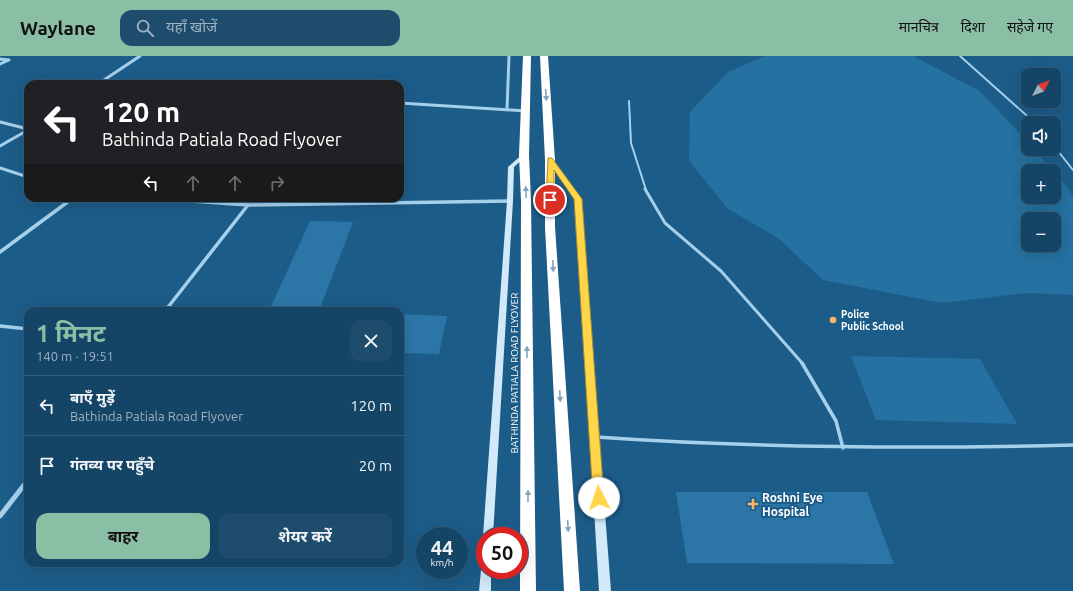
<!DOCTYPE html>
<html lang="hi">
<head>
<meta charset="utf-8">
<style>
	body { margin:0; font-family:Ubuntu,"Noto Sans Devanagari",sans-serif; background:#1e4c6c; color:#f1f3f6; height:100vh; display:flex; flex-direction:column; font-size:15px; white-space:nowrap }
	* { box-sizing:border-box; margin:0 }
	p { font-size:13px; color:#9db1bf }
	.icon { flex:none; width:22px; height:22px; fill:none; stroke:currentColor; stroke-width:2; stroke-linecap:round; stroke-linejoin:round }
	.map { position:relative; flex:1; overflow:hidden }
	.details { position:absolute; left:24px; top:251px; width:380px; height:260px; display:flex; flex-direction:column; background:#154566; border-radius:12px; box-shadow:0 4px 16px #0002,0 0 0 1px #345d7a }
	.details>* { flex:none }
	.banner { position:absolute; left:24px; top:24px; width:380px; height:122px; border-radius:12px; box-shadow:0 4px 16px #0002,0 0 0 1px #345d7a; background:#202124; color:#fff; overflow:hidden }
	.needle { width:26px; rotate:48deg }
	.tools { position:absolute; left:1021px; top:12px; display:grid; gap:8px }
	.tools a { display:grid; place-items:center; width:40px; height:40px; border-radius:8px; background:#154566; box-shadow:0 4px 16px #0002,0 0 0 1px #345d7a; font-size:20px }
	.speed { position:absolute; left:416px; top:471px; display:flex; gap:8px; font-size:20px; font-weight:700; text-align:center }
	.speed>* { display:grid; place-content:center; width:52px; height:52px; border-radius:50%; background:#154566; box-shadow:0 4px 16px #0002,0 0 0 1px #345d7a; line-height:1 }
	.speed small { font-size:10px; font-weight:400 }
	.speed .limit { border:6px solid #d22; background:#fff; color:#111 }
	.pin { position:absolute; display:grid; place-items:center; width:34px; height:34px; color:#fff; margin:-17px; border:2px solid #fff; border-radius:50%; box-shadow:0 1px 4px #0007 }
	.me { position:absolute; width:44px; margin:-22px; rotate:356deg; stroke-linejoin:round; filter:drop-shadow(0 0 3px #0008) }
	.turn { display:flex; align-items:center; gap:14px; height:84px; padding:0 12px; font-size:18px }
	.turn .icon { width:52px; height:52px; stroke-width:2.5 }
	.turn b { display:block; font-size:28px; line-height:34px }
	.lanes { display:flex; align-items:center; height:38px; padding:0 12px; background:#0003; justify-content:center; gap:20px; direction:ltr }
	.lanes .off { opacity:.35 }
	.round { display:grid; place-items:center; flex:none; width:42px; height:42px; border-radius:12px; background:#1e4c6c }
	.summary { display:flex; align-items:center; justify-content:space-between; height:68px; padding:0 12px }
	h1 { font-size:24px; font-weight:700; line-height:30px; color:#8abfa5 }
	.button { display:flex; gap:8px; margin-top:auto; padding:8px 12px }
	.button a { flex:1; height:46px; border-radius:12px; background:#8abfa5; color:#111; font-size:16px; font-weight:700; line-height:46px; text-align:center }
	.button a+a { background:#1e4c6c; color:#f1f3f6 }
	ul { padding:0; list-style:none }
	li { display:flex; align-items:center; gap:12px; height:60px; padding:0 12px; border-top:1px solid #345d7a }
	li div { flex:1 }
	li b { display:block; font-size:15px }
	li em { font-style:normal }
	header { display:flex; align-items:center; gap:24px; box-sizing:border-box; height:56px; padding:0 20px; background:#8abfa5; color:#111 }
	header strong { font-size:19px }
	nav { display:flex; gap:22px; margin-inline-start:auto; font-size:14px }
	.search { width:280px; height:36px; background:#1e4c6c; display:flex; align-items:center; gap:10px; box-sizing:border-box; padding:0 14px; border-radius:12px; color:#9db1bf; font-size:15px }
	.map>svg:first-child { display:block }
	.green { fill:#2571a1; fill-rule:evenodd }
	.building { fill:#2b76a6 }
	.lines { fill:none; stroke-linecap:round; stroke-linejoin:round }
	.lane-far2 { stroke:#a5d0ec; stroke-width:2 }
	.lane-far1 { stroke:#a5d0ec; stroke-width:3 }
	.lane { stroke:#a5d0ec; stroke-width:3.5 }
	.street-far2 { stroke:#a5d0ec; stroke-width:3 }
	.street-far1 { stroke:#a5d0ec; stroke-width:3.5 }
	.street { stroke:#a5d0ec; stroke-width:5 }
	.secondary { fill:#d1e9f9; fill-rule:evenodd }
	.highway { fill:#fff; fill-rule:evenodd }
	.oneway { fill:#82a5be }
	.route { fill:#ffd54a; stroke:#a68a30 }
	.poi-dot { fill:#fdb762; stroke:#1c5c88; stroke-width:1.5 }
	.labels { text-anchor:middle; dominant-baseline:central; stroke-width:4; stroke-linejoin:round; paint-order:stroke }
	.poi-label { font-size:10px; font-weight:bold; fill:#fff; stroke:#1c5c88; text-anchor:start }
	.street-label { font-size:10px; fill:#fff; stroke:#1c5c88 }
	.near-poi-label { font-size:12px; font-weight:bold; fill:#fff; stroke:#1c5c88; text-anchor:start }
</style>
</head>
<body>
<header>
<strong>Waylane</strong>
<div class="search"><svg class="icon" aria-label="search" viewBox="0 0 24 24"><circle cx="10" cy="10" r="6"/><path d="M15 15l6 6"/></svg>यहाँ खोजें</div>
<nav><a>मानचित्र</a><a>दिशा</a><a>सहेजे गए</a></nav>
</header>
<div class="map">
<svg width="1073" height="535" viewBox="0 0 1073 535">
	<rect width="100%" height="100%" fill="#1c5c88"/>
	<path class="green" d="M765,0H913L980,35L1028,86V93H1034L1053,115H1028V141H1054V116L1069,133L1073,141V239L1027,237L942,247L823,224L778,182L728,153L689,105L690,56L728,16ZM1028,163H1054V189H1028Z
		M851,300L980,303L1017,368L876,364Z"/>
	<path class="building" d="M310,165L353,166L319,255H269Z
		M400,258L447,260L439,298L400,297Z
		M676,436H867L894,508L687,507Z"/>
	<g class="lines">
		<path class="lane-far2" d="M960,0L1035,67
			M629,45L631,87L646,134
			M1054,90L1073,114"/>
		<path class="lane-far1" d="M645,133L665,167L721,215L803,308"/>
		<path class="lane" d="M802,307L836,365L843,392
			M596,381C755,392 914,393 1073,389"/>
		<path class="street-far2" d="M0,3L9,4L0,8
			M98,28L140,0
			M400,47L526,55
			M507,54L509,0
			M0,66L28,73
			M0,90L28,74
			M0,112L28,121"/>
		<path class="street-far1" d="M148,142L248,149L510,145
			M0,196L73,142
			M165,255L248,149
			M0,270L28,273"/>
		<path class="street" d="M0,460L28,424"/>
		<path class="secondary" d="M524,97L527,99L514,111L513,145L493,480H485V484L483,480L507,145L508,111Z
			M550,102L552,103L581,143L611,535H599L575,143L547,104Z
			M485,509V514H491V535H479L481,514L482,510Z"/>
		<path class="highway" d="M523,0H531L529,99L531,145L536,535H520L521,145L519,99Z
			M540,0H548L555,104V171L580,535H564L545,171V104Z"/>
	</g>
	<defs><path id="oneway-solid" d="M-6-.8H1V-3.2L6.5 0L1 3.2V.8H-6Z"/></defs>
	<g class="oneway">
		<use href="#oneway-solid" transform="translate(546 39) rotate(86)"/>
		<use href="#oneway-solid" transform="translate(526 136) rotate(-92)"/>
		<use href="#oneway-solid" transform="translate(553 210) rotate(87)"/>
		<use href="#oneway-solid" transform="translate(527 296) rotate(-90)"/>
		<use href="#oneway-solid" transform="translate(560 340) rotate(87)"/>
		<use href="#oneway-solid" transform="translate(528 440) rotate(-90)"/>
		<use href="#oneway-solid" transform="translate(568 470) rotate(87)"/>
	</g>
	<path class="route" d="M548,102H552L582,143L604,442L603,446L599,448L595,446L593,442L574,143L554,114V144L550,147L546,144Z"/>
	<g class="poi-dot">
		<circle cx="833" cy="264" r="4"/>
		<path d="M751 442h4v4h4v4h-4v4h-4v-4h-4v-4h4z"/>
	</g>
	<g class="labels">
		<g class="poi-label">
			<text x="841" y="258">Police<tspan x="841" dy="12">Public School</tspan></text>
		</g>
		<g class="street-label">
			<text transform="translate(514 317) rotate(-90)">BATHINDA PATIALA ROAD FLYOVER</text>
		</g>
		<g class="near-poi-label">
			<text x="762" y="441">Roshni Eye<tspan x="762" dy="14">Hospital</tspan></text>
		</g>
	</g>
</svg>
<div class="tools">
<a><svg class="needle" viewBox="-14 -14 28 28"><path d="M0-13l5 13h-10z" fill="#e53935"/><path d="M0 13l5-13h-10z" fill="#9db1bf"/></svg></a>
<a><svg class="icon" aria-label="sound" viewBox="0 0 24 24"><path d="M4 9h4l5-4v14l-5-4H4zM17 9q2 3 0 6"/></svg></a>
<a>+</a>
<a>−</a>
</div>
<div class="speed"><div>44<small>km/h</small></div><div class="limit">50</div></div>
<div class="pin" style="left:550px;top:144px;background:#d93025"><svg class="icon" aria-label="arrive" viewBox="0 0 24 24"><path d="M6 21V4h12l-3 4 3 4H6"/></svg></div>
<svg class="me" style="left:599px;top:442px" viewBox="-20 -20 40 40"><circle r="19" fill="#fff"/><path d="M0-13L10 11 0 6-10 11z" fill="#ffd54a"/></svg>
<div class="banner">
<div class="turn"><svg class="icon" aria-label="left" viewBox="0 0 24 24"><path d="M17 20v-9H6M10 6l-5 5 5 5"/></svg><div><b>120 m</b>Bathinda Patiala Road Flyover</div></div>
<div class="lanes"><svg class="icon" aria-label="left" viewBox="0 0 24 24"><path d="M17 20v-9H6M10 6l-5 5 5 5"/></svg><svg class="icon off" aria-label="ahead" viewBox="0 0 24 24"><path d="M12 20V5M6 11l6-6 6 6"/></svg><svg class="icon off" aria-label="ahead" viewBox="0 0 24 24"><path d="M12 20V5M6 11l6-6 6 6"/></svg><svg class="icon off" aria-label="right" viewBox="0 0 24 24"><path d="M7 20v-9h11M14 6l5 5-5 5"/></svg></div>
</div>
<section class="details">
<div class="summary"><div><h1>1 मिनट</h1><p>140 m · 19:51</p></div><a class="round"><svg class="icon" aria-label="close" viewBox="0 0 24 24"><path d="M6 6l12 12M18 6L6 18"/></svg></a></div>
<ul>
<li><svg class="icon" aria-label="left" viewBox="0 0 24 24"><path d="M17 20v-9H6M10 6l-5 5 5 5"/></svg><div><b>बाएँ मुड़ें</b><p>Bathinda Patiala Road Flyover</p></div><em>120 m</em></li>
<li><svg class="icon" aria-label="arrive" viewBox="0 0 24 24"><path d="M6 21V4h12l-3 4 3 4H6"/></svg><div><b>गंतव्य पर पहुँचे</b></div><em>20 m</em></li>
</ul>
<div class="button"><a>बाहर</a><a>शेयर करें</a></div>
</section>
</div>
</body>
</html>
